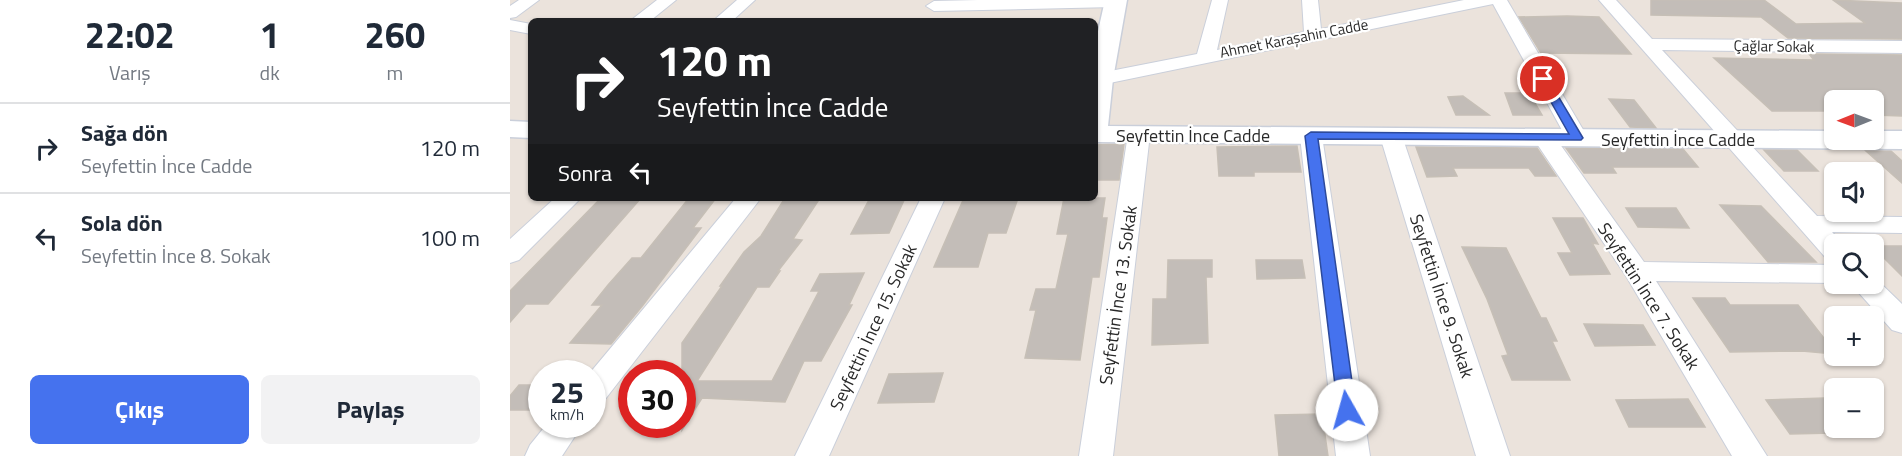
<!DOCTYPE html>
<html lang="tr">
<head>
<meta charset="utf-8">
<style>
	body { margin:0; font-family:"Titillium Web",sans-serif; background:#f2f2f3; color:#1f2937; height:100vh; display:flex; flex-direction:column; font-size:22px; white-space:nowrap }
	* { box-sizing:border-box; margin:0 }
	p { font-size:20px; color:#747a83 }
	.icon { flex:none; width:33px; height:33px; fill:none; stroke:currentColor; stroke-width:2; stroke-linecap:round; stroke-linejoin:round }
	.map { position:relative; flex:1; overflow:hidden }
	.drawer { display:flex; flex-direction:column; background:#fff; width:510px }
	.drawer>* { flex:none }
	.guide { position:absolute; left:18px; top:18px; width:570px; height:183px; border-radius:9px; box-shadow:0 2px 4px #0004; background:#202124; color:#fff; overflow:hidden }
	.needle { width:39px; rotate:269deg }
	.buttons { position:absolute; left:1314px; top:90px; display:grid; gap:12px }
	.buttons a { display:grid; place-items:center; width:60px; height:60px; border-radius:9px; background:#fff; box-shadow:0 2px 4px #0004; font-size:30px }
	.speed { position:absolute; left:18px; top:360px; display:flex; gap:12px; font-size:30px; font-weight:700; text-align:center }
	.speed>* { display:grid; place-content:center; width:78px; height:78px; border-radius:50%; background:#fff; box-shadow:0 2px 4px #0004; line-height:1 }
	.speed small { font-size:15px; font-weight:400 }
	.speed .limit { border:9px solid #d22; background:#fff; color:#111 }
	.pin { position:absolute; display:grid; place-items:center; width:51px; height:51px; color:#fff; margin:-26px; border:3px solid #fff; border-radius:50%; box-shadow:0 2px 6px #0007 }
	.me { position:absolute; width:66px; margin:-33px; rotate:353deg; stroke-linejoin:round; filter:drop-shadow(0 0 4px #0008) }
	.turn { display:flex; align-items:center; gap:21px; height:126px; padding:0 30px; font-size:27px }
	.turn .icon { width:78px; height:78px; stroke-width:2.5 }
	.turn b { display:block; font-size:42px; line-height:51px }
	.then { display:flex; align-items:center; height:57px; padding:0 30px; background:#0003; gap:12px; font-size:22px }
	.eta { display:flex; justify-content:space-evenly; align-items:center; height:102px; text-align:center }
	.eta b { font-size:36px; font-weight:700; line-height:42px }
	.action { display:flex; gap:12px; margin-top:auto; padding:12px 30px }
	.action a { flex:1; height:69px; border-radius:9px; background:#4572ee; color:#fff; font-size:24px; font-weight:700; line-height:69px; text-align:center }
	.action a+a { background:#f2f2f3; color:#1f2937 }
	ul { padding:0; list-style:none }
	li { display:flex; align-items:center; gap:18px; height:90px; padding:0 30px; border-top:2px solid #e0e1e3 }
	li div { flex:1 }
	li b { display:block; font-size:22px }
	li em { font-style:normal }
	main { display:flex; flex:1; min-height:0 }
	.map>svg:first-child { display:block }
	.building { fill:#c3bdb8; stroke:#c6bfb6; stroke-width:1.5 }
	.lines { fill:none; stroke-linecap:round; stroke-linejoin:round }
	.street-casing { stroke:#cacfda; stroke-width:2 }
	.secondary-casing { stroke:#cacfda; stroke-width:3 }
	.street { fill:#fff; fill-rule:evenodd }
	.secondary { fill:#fff; fill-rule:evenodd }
	.route { fill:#4572ee; stroke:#2d4a9b; stroke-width:1.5 }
	.labels { text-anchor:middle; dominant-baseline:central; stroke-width:4.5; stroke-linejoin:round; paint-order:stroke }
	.far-street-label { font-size:15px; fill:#292929; stroke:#fff }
	.street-label { font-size:18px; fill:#292929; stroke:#fff }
</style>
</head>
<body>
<main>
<section class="drawer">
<div class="eta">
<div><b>22:02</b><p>Varış</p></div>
<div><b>1</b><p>dk</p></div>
<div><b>260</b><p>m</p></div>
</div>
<ul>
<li><svg class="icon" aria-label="right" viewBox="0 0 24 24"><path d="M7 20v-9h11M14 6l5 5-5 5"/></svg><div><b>Sağa dön</b><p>Seyfettin İnce Cadde</p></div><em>120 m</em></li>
<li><svg class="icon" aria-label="left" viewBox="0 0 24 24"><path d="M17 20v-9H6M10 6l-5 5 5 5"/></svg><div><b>Sola dön</b><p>Seyfettin İnce 8. Sokak</p></div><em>100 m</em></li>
</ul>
<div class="action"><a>Çıkış</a><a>Paylaş</a></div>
</section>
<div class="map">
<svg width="1392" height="456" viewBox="0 0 1392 456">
	<rect width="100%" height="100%" fill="#ebe3dc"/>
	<path class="building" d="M1141,0H1254L1286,24L1355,23L1323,0L1392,3V39L1278,38L1251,17L1141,15Z
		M1057,16L1089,17L1121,54L1031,53L1009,17Z
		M1299,54L1392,55V116L1364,115V100H1324V111H1262L1204,58L1304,60Z
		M995,93H1019L1032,115H1003Z
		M953,96L979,115H946L938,97Z
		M1099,99L1124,100L1146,128L1120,127Z
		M614,144L609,180H585V145Z
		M787,146L791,172H744V176H709L707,147Z
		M906,147L1027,148L1046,176H1025L1019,168H943L947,176L917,177Z
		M1056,148L1173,149L1188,167H1102L1106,173H1074Z
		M1254,150H1287L1308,171H1274Z
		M1356,151H1381L1392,161V183Z
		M91,198H131L38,304H16L0,322V291Z
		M179,198H206L183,228H191L133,305L101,344L60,343L92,305H82L98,285L122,258H131Z
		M275,198H310L283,239L292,240L268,271H270L259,287H247L187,381H262L309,291H301L310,274L354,273L339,305H342L311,361H294L275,402L192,398L172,430V343L212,286H210L234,252L251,236Z
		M360,198H395L379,233L341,234Z
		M454,198H508L496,233H478L468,267H424Z
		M554,198H595L592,218H597L589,277H582L570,360L515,358L526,310H520L526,289H546L558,234H547Z
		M1210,205L1251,206L1306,262H1258Z
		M1116,208H1166L1179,228L1128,227Z
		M1043,218H1073L1088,244L1082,243L1100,274L1060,275L1048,253H1062Z
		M1364,246H1392V276L1364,248Z
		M952,247L996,248L1031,318H1036L1047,341H1042L1060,380H1002L992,356L998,355L977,299Z
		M658,260H702V277H696L698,343L642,345L643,299H657Z
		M746,260H792L795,278L747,279Z
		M1183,298H1215L1220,305H1288L1324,351V354L1292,351L1220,352Z
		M1074,324L1133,325L1145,345L1085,346Z
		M433,373L424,402L368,403L379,374Z
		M9,385H32V410H0V396Z
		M1315,398L1324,411V433L1280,434L1256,400Z
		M1178,399L1195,427H1119L1106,400Z
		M812,414L818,456H769L765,415Z"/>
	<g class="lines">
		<g class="street-casing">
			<path id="street" d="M9,0H29L6,17L0,18V6Z
				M147,0H166L140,21H120Z
				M227,0H245L222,21H203Z
				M468,0H612L613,2L605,7L424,11L416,6L424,1Z
				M702,0H718L707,50L794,32L792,0H808L811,29L954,0H997L1078,138L1075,143L1067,145L1059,143L983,4L590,85L585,84V74L687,54Z
				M1089,0H1106L1142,39L1392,41V53L1152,50L1307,216L1392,217V233L1322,232L1333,244H1324V260L1315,257Z
				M0,20L21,24V34L0,30Z
				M629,127L637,129L640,134L603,456H569L618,134L621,129Z
				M801,129L809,131L812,136L860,456H826L790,136L793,131Z
				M881,129L889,131L892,136L1000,456H966L870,136L873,131Z
				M1034,131L1042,133L1134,262L1324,265V283L1146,281L1257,456H1222L1116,276L1023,138L1026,133Z
				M45,198H71L9,260L0,263V239Z
				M226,198H251L93,402L82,406V374H79Z
				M411,198H435L319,456H285Z
				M1364,277L1392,304V333L1382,330L1341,284H1364Z
				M37,424H73L52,456H15L20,445Z"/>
		</g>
		<g class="secondary-casing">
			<path id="secondary" d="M595,0H617L603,79L598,126L1324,131V140H1364V131H1392V149L585,142V45Z
				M0,121L21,122V138L0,137Z"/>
		</g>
		<use href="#street" class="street"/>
		<use href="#secondary" class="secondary"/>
	</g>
	<path class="route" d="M1033,76L1038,79L1073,138L1071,140L808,139L846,410L843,415L837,417L831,415L828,410L795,136L801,132L1059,134L1028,79Z"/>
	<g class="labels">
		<g class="far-street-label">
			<text transform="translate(784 38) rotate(-11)">Ahmet Karaşahin Cadde</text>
			<text transform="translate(1264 46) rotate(1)">Çağlar Sokak</text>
		</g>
		<g class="street-label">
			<text x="683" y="135">Seyfettin İnce Cadde</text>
			<text x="1168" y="139">Seyfettin İnce Cadde</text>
			<text transform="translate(608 295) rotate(-82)">Seyfettin İnce 13. Sokak</text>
			<text transform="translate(932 296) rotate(72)">Seyfettin İnce 9. Sokak</text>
			<text transform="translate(1139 296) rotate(57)">Seyfettin İnce 7. Sokak</text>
			<text transform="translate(363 327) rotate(-65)">Seyfettin İnce 15. Sokak</text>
		</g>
	</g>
</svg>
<div class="buttons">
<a><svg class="needle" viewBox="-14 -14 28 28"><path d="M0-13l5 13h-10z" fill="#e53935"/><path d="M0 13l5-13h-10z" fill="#747a83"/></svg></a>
<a><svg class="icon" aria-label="sound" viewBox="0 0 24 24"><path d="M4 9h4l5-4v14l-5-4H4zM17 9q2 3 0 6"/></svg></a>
<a><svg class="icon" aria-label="search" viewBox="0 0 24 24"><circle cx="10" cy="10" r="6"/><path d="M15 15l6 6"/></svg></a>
<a>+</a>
<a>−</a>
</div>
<div class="speed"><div>25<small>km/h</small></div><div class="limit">30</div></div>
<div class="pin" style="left:1033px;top:79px;background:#d93025"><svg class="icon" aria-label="arrive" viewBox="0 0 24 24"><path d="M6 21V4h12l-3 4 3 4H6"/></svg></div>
<svg class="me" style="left:837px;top:410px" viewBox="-20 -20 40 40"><circle r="19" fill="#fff"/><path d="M0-13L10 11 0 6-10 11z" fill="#4572ee"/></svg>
<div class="guide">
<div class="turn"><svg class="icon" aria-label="right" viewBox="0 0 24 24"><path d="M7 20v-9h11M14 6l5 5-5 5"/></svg><div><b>120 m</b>Seyfettin İnce Cadde</div></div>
<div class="then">Sonra<svg class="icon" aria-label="left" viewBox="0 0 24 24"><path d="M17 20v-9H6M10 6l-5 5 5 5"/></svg></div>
</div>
</div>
</main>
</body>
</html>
